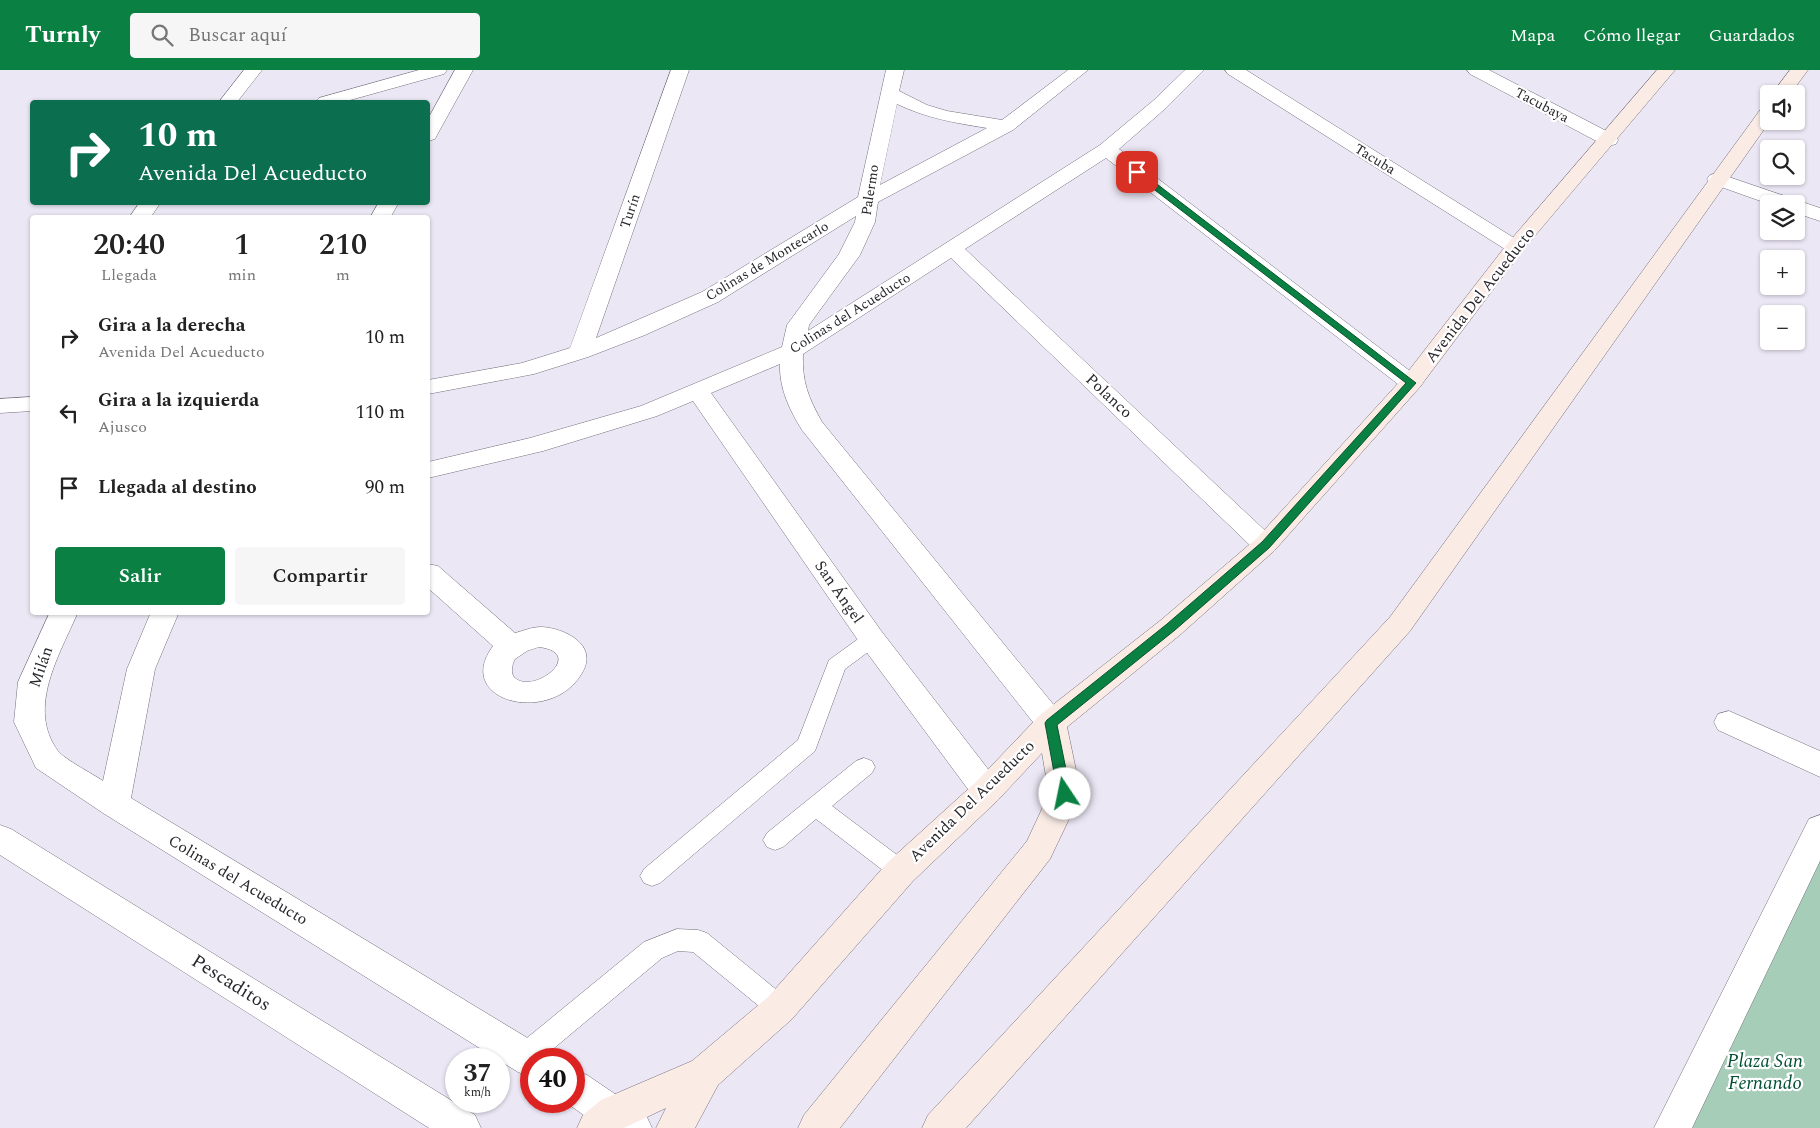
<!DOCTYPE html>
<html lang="es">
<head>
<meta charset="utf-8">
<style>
	body { margin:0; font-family:Spectral,serif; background:#f6f6f6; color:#222; height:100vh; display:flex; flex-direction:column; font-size:19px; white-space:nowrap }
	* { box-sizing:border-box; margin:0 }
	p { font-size:16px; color:#767676 }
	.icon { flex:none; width:28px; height:28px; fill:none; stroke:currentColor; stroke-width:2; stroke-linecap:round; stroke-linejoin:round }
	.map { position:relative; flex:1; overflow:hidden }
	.sheet { position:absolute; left:30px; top:145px; width:400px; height:400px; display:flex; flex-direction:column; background:#fff; border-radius:5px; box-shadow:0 1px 4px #0004 }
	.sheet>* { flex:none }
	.top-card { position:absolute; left:30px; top:30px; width:400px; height:105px; border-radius:5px; box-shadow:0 1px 4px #0004; background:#0b6e4f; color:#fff; overflow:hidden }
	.tools { position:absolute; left:1760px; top:15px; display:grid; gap:10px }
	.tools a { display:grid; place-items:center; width:45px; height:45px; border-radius:5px; background:#fff; box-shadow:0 1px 4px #0004; font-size:25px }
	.speed { position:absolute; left:445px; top:978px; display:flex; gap:10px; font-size:25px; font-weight:700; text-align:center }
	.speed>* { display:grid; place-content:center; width:65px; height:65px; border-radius:50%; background:#fff; box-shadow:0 1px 4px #0004; line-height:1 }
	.speed small { font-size:12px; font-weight:400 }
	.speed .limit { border:8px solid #d22; background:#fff; color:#111 }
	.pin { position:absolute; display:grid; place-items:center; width:42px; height:42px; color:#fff; margin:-21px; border-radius:10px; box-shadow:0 2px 8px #0006 }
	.me { position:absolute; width:55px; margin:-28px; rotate:349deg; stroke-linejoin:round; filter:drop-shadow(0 0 4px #0008) }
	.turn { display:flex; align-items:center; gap:18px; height:105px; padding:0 25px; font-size:22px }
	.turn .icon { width:65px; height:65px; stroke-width:2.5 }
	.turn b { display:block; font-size:35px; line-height:42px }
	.eta { display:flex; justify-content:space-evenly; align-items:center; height:85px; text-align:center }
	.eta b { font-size:30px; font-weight:600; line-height:35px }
	.primary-button { display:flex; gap:10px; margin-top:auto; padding:10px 25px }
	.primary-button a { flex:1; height:58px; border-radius:5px; background:#0b8043; color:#fff; font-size:20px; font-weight:600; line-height:58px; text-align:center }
	.primary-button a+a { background:#f6f6f6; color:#222 }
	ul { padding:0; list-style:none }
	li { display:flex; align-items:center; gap:15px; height:75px; padding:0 25px }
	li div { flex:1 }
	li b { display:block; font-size:19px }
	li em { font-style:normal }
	header { display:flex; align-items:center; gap:30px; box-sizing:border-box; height:70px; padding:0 25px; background:#0b8043; color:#fff }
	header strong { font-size:24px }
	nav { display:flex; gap:28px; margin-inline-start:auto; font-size:18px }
	.search { width:350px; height:45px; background:#f6f6f6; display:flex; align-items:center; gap:12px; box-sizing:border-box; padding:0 18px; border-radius:5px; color:#767676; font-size:19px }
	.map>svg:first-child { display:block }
	.green { fill:#a6cdb8 }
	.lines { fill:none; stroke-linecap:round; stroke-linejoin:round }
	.lane-casing { stroke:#74707d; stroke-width:1 }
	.street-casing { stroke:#74707d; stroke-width:1 }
	.secondary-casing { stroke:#74707d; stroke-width:1 }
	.lane { fill:#fff; fill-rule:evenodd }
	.street { fill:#fff; fill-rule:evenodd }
	.secondary { fill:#faebe5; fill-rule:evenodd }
	.route { fill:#0b8043; stroke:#07532c }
	.labels { text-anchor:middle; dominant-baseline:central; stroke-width:4.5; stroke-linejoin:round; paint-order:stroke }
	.far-street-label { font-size:14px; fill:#28262b; stroke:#fff }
	.street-label { font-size:16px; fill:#28262b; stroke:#fff }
	.near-street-label { font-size:19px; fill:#28262b; stroke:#fff }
	.near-park-label { font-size:19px; font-style:italic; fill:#014f33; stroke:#fff }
</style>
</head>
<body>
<header>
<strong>Turnly</strong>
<div class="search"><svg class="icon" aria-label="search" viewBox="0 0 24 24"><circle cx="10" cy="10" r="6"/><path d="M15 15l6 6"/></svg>Buscar aquí</div>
<nav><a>Mapa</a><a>Cómo llegar</a><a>Guardados</a></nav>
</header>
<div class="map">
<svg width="1820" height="1058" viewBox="0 0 1820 1058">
	<rect width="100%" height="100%" fill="#ece7f5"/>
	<path class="green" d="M1820,776V1058H1693L1691,1044Z"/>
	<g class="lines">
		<g class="lane-casing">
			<path id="lane" d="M872,562L879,564L882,569L879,574L845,599L815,681L660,813L652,816L644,813L640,806L644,799L798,670L829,590L865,564Z
				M864,688L872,691L875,697L872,703L832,736L909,794L913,801L909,808L901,811L893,808L816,749L783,777L775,780L767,777L763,770L767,763L856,691Z
				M677,859L698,860L707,863L789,930L793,938L789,946L780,950L771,946L693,882L678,881L662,888L541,989H531V996L525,998L516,995L512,986L516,977L644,872Z"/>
		</g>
		<g class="street-casing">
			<path id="street" d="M244,0H262L237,32H219Z
				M419,0H447L444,4L343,32H316L319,28Z
				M455,0H473L437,65L435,69L428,71V49Z
				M671,0H689L596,268L702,222L858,127L886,0H904L899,21L927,35L947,41L1002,50L1068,0H1088L1013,60L878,132L875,152L860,185L809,255L808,261L1100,75L1154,30L1185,0H1204L1166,38L1119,79L1419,308L1423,313L1419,318L1411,320L1403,318L1106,88L965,179L1274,469L1278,475L1274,481L1265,484L1256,481L951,188L803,284C802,312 808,327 822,352L1062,645L1066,653L1062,661L1051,664L1040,661L802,360C790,341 779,318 780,294L711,323L882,562L998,712L1003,721L998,730L987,733L976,730L862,576L693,331L657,346L543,381L428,408V392L530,368L641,336L782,277L787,255L839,184L855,152L856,146L718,232L645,265L588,287L534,304L428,324V310L522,293L570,278ZM897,34C926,48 955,53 987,58L880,115Z
				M1225,0H1246L1522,173L1525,177L1522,181L1515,183L1508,181L1228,4Z
				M1467,0H1489L1616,66L1618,70L1616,74L1609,76L1602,74L1470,4Z
				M1717,103L1820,138V151L1796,143V134H1769L1710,113L1707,109L1710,105Z
				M140,132H161L150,148H129Z
				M379,132H399L390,148H370Z
				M32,327V341L0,343V329Z
				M428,494L438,496L515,563C523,561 532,557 541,557C565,558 599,575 582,603C552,656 452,632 493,576L428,518ZM539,577C587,583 534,625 515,608C510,604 512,594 515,589L527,581Z
				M50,542H78C60,584 26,638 58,681C64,689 93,704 103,711L127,599L151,542H179L155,599L131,728L544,978L549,989H531V1007L518,1002L103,743L36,698L14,652L18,612Z
				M1729,641L1820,681V707L1718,660L1714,652L1718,644Z
				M1820,745V791L1692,1058H1654L1809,749Z
				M0,755L11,759L475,1045L481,1058H429L0,785Z
				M574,1000L587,1005L646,1045L652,1058H602L564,1031H574Z"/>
		</g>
		<g class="secondary-casing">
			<path id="secondary" d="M1657,0H1675L1522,181L1419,318L1274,481L1181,564L1067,657L1081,724L1050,789L840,1058H798L804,1045L1027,771L1049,724L1042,683L998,730L913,811L792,949L718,1015L695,1058H656L666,1038L624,1058H577L583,1045L601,1030L692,991L768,927L889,791L976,712L1040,645L1161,550L1256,469L1403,308L1508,173Z
				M1790,0H1808L1790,24H1772Z
				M1769,35V51H1770L1410,561L966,1058H922L928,1045L1390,547L1763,36Z"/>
		</g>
		<use href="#lane" class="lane"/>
		<use href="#street" class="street"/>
		<use href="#secondary" class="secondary"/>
	</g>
	<path class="route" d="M1134,101H1140L1416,313L1269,478L1175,560L1057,655L1071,724L1069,728L1065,729L1060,728L1058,724L1045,653L1047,650L1167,554L1262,472L1406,313L1134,104Z"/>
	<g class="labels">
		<g class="far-street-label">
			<text transform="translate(1542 35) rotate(28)">Tacubaya</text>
			<text transform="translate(1375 89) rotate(32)">Tacuba</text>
			<text transform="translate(870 120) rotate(-81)">Palermo</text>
			<text transform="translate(630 141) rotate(-71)">Turín</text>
			<text transform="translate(767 191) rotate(-31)">Colinas de Montecarlo</text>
			<text transform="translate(850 243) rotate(-32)">Colinas del Acueducto</text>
		</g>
		<g class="street-label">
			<text transform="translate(1480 225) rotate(-52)">Avenida Del Acueducto</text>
			<text transform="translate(1109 326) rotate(43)">Polanco</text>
			<text transform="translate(839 522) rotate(55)">San Ángel</text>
			<text transform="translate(41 597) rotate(-71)">Milán</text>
			<text transform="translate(972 731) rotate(-44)">Avenida Del Acueducto</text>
			<text transform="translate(238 810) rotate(31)">Colinas del Acueducto</text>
		</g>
		<g class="near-street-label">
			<text transform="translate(231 913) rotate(32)">Pescaditos</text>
		</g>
		<g class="near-park-label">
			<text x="1765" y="991">Plaza San<tspan x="1765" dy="22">Fernando</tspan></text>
		</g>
	</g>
</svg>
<div class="tools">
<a><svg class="icon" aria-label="sound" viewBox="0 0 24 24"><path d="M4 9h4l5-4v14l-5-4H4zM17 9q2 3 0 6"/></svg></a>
<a><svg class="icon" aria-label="search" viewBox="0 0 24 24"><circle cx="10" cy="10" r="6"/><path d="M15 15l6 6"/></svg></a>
<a><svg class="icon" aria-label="layers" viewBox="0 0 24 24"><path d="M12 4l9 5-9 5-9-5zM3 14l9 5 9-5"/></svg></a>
<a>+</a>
<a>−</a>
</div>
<div class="speed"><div>37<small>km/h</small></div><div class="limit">40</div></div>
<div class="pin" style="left:1137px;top:102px;background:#d93025"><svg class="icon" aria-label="arrive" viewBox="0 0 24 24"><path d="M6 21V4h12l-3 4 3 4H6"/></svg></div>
<svg class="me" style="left:1065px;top:724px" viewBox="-20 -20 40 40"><circle r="19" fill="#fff"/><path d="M0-13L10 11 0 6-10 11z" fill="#0b8043"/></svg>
<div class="top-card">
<div class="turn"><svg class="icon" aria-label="right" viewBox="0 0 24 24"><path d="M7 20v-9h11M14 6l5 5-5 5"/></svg><div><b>10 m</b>Avenida Del Acueducto</div></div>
</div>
<section class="sheet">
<div class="eta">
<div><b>20:40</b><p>Llegada</p></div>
<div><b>1</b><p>min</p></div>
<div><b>210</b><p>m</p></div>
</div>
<ul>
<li><svg class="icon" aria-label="right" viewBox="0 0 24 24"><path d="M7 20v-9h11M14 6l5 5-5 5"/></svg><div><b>Gira a la derecha</b><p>Avenida Del Acueducto</p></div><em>10 m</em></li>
<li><svg class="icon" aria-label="left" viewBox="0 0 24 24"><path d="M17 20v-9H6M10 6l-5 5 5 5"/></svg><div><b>Gira a la izquierda</b><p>Ajusco</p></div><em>110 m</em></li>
<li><svg class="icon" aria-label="arrive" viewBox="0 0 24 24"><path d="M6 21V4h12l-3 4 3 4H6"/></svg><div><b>Llegada al destino</b></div><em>90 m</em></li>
</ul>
<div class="primary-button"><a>Salir</a><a>Compartir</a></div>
</section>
</div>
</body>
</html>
